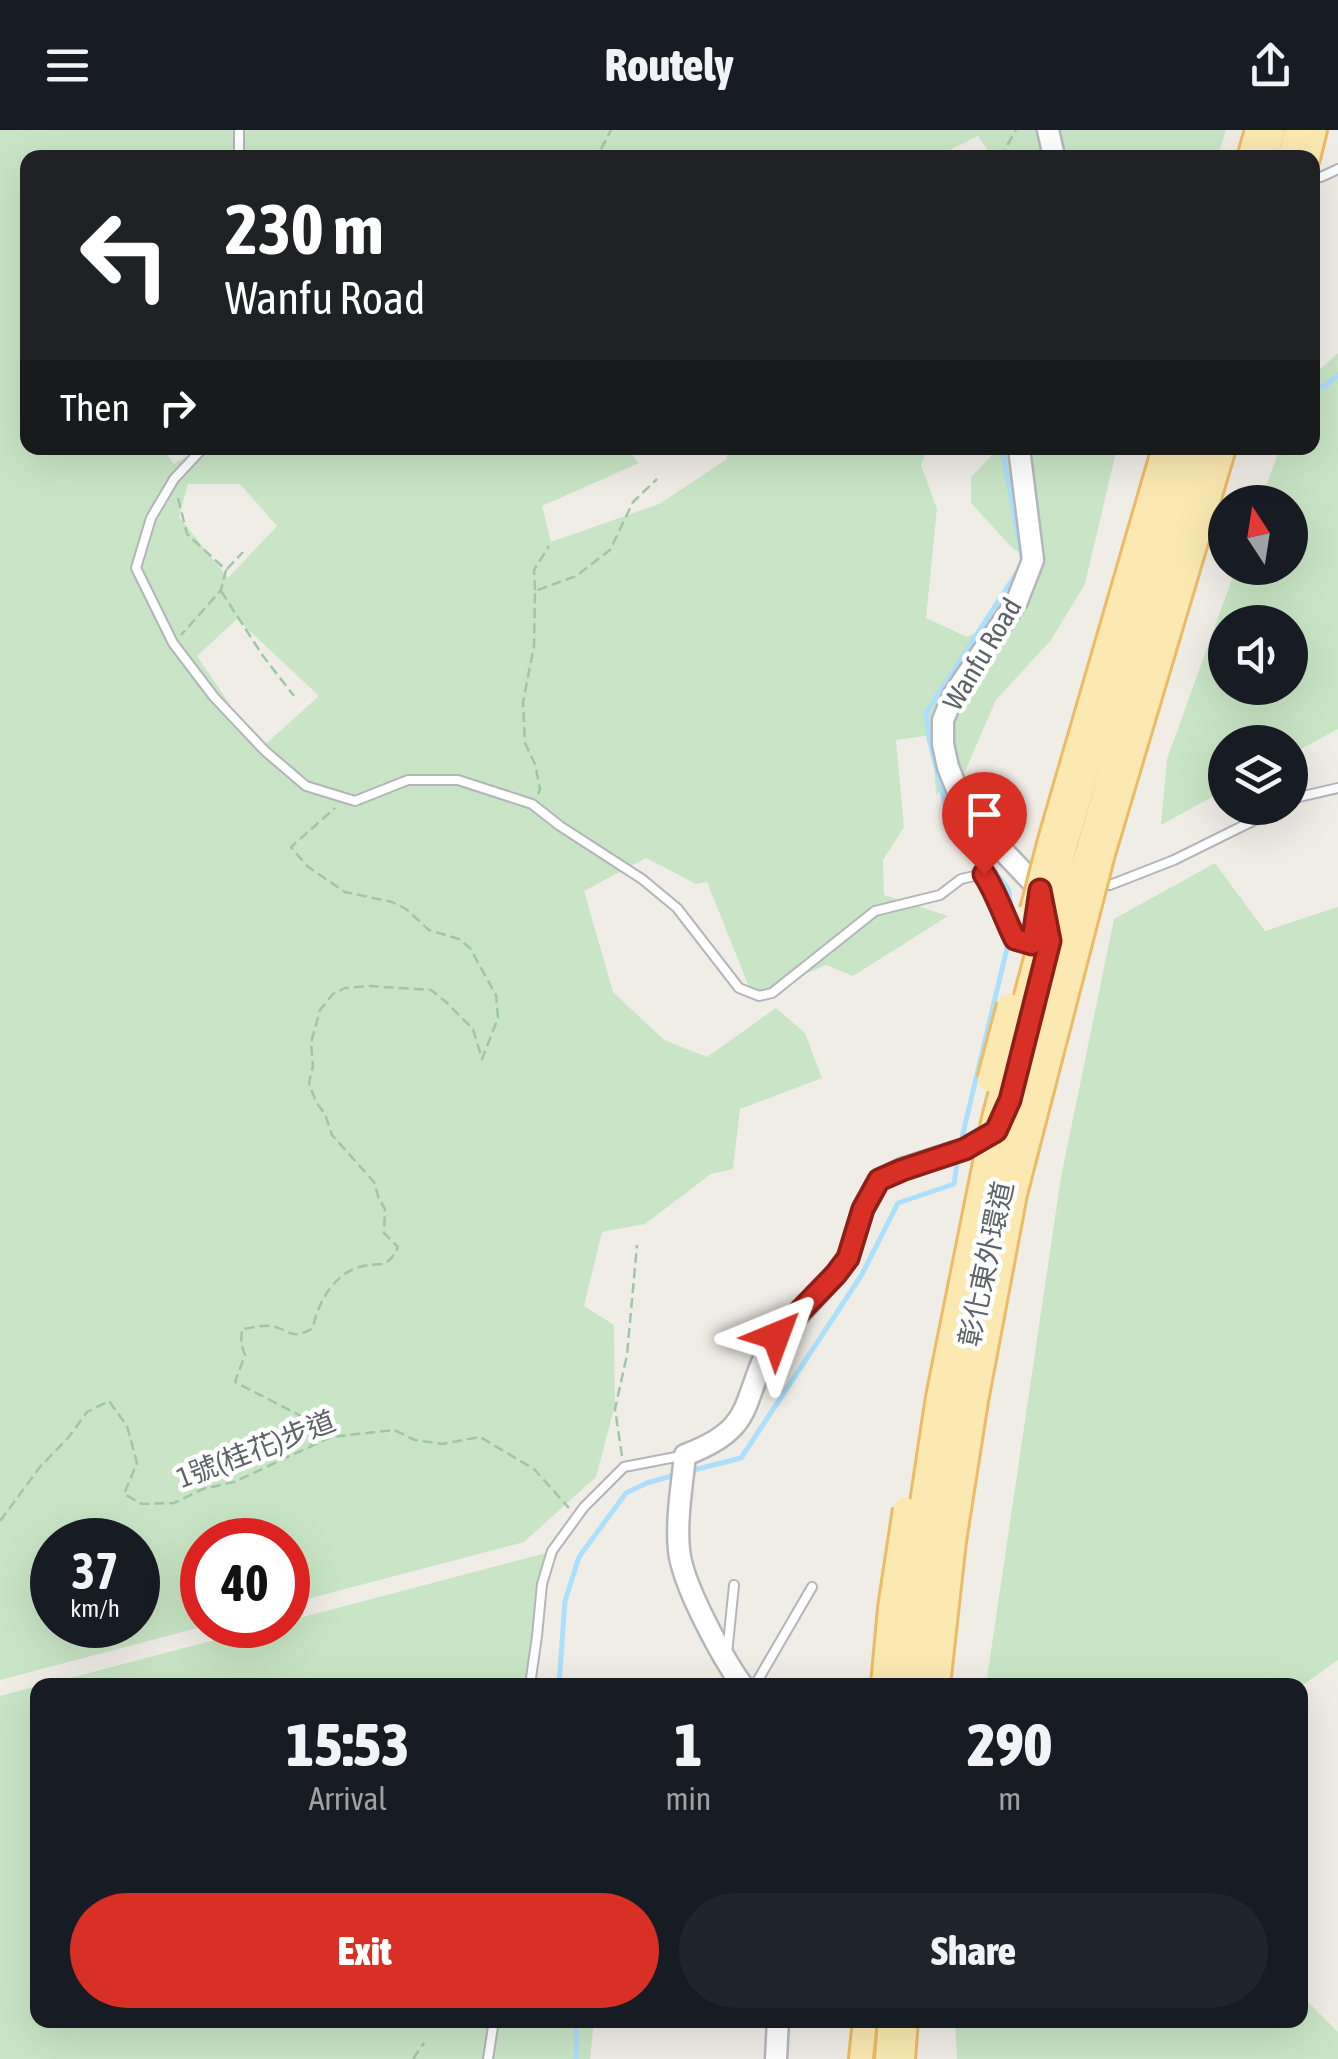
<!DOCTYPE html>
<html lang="en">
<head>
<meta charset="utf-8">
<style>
	body { margin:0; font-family:"Asap Condensed","Noto Sans TC",sans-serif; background:#20242c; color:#f1f3f6; height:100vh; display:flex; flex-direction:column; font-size:38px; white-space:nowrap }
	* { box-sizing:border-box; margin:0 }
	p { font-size:32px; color:#9ea1a6 }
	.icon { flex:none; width:55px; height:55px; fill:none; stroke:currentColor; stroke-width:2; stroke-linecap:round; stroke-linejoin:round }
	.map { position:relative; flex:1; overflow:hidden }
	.details { position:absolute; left:30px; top:1548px; width:1278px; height:350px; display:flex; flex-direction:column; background:#171b24; border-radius:20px; box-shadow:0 10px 40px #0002 }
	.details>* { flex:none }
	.banner { position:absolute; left:20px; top:20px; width:1300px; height:305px; border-radius:20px; box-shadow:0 10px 40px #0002; background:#202124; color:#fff; overflow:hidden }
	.needle { width:65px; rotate:348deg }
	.controls { position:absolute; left:1208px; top:355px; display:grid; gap:20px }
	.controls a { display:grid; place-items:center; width:100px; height:100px; border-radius:50%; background:#171b24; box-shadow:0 10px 40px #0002; font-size:50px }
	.speed { position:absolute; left:30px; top:1388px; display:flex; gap:20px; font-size:50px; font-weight:700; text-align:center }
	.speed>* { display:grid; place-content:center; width:130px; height:130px; border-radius:50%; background:#171b24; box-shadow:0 10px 40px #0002; line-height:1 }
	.speed small { font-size:25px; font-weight:400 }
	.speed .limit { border:15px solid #d22; background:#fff; color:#111 }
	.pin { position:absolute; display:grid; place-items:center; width:85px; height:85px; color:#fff; margin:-102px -42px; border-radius:50% 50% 50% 0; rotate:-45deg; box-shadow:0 0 10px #0007 }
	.pin .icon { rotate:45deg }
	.me { position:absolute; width:110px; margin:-55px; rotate:44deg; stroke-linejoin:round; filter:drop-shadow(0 0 8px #0008) }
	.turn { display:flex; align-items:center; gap:35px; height:210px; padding:0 40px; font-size:45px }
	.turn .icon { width:130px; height:130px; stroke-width:2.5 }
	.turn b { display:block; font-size:70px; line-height:85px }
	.then { display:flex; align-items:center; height:95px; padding:0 40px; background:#0003; gap:20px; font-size:38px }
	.eta { display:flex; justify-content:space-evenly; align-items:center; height:170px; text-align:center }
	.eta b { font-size:60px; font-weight:800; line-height:70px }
	.primary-button { display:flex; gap:20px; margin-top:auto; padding:20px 40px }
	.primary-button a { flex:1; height:115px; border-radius:60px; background:#d93025; color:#fff; font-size:40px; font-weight:800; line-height:115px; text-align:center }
	.primary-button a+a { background:#20242c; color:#f1f3f6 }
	header { display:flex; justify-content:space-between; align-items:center; height:130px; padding:0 40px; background:#171b24; font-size:45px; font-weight:800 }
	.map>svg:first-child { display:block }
	.green { fill:#c8e6c5; fill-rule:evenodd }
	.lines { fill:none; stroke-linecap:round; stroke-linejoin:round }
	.stream { stroke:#acdffb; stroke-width:5 }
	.lane-casing { stroke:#b2b5b9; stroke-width:12 }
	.secondary-casing { stroke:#b3b7bb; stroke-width:25 }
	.primary-casing { stroke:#ebbb65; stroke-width:28 }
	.path { stroke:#9ec7a7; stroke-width:2.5; stroke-dasharray:10 5; stroke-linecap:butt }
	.lane { stroke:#fff; stroke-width:8 }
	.secondary { stroke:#fff; stroke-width:20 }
	.primary { stroke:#fbe9b1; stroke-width:22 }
	.primary-bridge-casing { stroke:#ebbb65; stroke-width:28; stroke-linecap:butt }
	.primary-bridge { stroke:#fbe9b1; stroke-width:22 }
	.route-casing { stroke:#8d1f18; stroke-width:25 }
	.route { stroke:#d93025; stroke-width:18 }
	.labels { text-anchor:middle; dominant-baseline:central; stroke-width:9; stroke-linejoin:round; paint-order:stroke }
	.street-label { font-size:28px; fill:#5e6367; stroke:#fff }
</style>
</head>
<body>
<header><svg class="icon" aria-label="menu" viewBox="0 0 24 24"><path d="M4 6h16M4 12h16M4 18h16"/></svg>Routely<svg class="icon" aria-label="share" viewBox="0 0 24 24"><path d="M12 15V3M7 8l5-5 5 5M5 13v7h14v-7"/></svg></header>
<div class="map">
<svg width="1338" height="1929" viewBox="0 0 1338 1929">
	<rect width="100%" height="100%" fill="#f0ede7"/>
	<path class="green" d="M0,0H1226L1217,28L993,27L978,6L951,19L949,28H28V318H162L174,334L200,318H626L639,333L542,376L551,412L659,374L727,329L726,318H928L921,335L937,379L926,488L967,507L1025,474L1044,428L1014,420L971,373V347L999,318H1117L1085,454L1051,510L996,570L963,646L936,665L932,605L896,610L904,697L883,730L884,765L948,786L853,846L826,835L753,867L707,752L696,754L646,728L584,761L613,862L664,910L707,927L776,878L805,903L822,948L740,979L733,1039L711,1044L645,1094L602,1102L584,1176L614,1195L615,1275L596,1347L524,1412L288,1474V1410H202V1495H209L0,1550ZM188,354H240L277,396L228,448L179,387ZM237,489L319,566L260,619L197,526ZM52,1410H138V1495H52Z
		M1338,223V599L1290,625V612H1225V660L1161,695L1167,629L1236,438H1290V372H1260L1280,318H1312L1313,246ZM1225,492H1290V558H1225Z
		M1215,733L1265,801L1338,777V1530L1300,1557V1555H986L1061,1047L1114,789Z
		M554,1421L528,1555H43L272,1495H288V1491Z
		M37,1556L38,1890H594L590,1929H0V1566Z
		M1300,1861L1302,1866L1338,1902V1929H957L955,1890H1300Z"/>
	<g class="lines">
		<path class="stream" d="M1312,259L1325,256L1338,245
			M1082,318L1090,320L1113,318
			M960,1016L1012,797L1009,760L988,732L952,702L929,608L926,583L1023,433L1002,318
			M690,1341L741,1328L861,1146L898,1073L954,1054L958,1026
			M559,1555L565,1471L579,1427L626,1363L647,1353L675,1345
			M575,1890L577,1915L576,1929"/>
		<g class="lane-casing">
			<path id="lane" d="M239,28V0
				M1312,46L1321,47L1338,39
				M203,318L174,349L151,388L136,438L173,513L214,567L265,621L306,656L355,671L408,650H458L532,674L560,696L642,749L677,778L739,858L759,866L772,863L875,781L940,765L961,749L983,744C997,764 1004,787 1015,809L1032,814
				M1290,672L1299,667L1338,658
				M1100,755H1110L1174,730L1279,678
				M727,1524L734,1455
				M530,1555L537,1506L542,1454L552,1421L584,1377L624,1337L681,1326
				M755,1555L812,1457
				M488,1929L494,1890"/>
		</g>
		<g class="secondary-casing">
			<path id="secondary" d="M1048,0L1053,22V28
				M1019,318L1033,430L1017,471L954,564L943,590V614L948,637L966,682L1040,760L1042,769
				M742,1555C722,1527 682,1454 679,1420C676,1389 682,1356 685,1325C755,1299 741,1274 769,1217L836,1144L848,1128L863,1079L879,1050L902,1039L965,1019L995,1001L1010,970L1025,914
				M776,1929L778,1890"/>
		</g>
		<g class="primary-casing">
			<path id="primary" d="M1249,28L1257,0
				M1266,28L1273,0
				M1289,28L1296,0
				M1308,28L1315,0
				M861,1929L865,1890
				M887,1929L890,1890
				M903,1929L906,1890"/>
		</g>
		<path class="path" d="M589,28L600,21L611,0
			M1000,28L1016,0
			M178,368L187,404L226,440L221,460L181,505
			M227,439L243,422
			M535,460L534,440L549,416
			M221,461L263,526L294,566
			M538,664L540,659L535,634L525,613L523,572L534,516L535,461L576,446L610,420L633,372L657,349
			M311,1315V1297L299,1285L235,1252L245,1225L241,1213L242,1199C251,1198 262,1195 270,1196C289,1198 290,1212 313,1198C317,1174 333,1145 359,1137C379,1131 387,1141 398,1117L384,1103L385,1079L379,1069L374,1052L332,1005L325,984L316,972L309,953L313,936L311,913L320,880L333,864L345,858L370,856L431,860L446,872L473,899L482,929L498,888L496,865L470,818L459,809L429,800L406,779L392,772L345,762L307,736L291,717L335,678
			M622,1326L615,1279L627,1225L637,1115
			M0,1391L40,1337L68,1308L87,1282L109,1271L127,1296L137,1333L124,1364L142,1374L174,1373L203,1359L234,1352L331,1307L394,1300L415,1310L442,1314L480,1307L534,1339L569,1378
			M413,1929L424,1913"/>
		<use href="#lane" class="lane"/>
		<use href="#secondary" class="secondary"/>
		<use href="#primary" class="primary"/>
		<g class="primary-bridge-casing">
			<path id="primary-bridge" d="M1032,780L1050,710L1164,318
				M989,950L1009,875
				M883,1555L890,1478L905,1379
				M899,1555L917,1406L938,1267L994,988L1066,714L1184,318
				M920,1555L927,1482L958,1273L971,1200L1000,1062L1067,791L1205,318
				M938,1555L954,1411L976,1271L1015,1064L1103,724L1224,318"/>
		</g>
		<use href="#primary-bridge" class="primary-bridge"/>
	</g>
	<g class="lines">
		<g class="route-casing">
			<path id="route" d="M776,1206L836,1144L848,1128L863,1079L879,1050L902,1040L965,1019L996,1001L1010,970L1050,811L1040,760L1032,814L1015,809C1004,787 997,764 984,744"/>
		</g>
		<use href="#route" class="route"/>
	</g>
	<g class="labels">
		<g class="street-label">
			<text transform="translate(982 524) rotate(-59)">Wanfu Road</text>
			<text transform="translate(986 1134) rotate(-78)">彰化東外環道</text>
			<text transform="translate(256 1319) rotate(-21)">1號(桂花)步道</text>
		</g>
	</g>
</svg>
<div class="controls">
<a><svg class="needle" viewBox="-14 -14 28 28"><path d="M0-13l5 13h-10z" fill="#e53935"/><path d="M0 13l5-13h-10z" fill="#9ea1a6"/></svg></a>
<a><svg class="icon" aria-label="sound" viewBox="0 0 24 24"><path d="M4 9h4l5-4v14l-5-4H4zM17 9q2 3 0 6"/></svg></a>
<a><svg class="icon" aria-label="layers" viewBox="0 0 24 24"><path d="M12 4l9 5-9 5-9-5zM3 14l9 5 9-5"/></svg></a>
</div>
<div class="speed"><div>37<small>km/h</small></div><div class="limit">40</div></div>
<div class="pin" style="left:984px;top:744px;background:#d93025"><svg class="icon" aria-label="arrive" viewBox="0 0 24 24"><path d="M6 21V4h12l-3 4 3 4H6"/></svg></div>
<svg class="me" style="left:776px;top:1206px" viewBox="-20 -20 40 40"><path d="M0-17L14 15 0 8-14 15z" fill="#d93025" stroke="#fff" stroke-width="4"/></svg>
<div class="banner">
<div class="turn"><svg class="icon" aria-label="left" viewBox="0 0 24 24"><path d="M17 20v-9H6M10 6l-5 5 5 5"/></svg><div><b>230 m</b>Wanfu Road</div></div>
<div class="then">Then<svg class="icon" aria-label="right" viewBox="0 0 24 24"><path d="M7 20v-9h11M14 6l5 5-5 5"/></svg></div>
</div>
<section class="details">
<div class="eta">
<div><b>15:53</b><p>Arrival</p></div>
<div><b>1</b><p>min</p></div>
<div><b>290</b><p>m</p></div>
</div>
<div class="primary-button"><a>Exit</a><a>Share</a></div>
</section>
</div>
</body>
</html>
